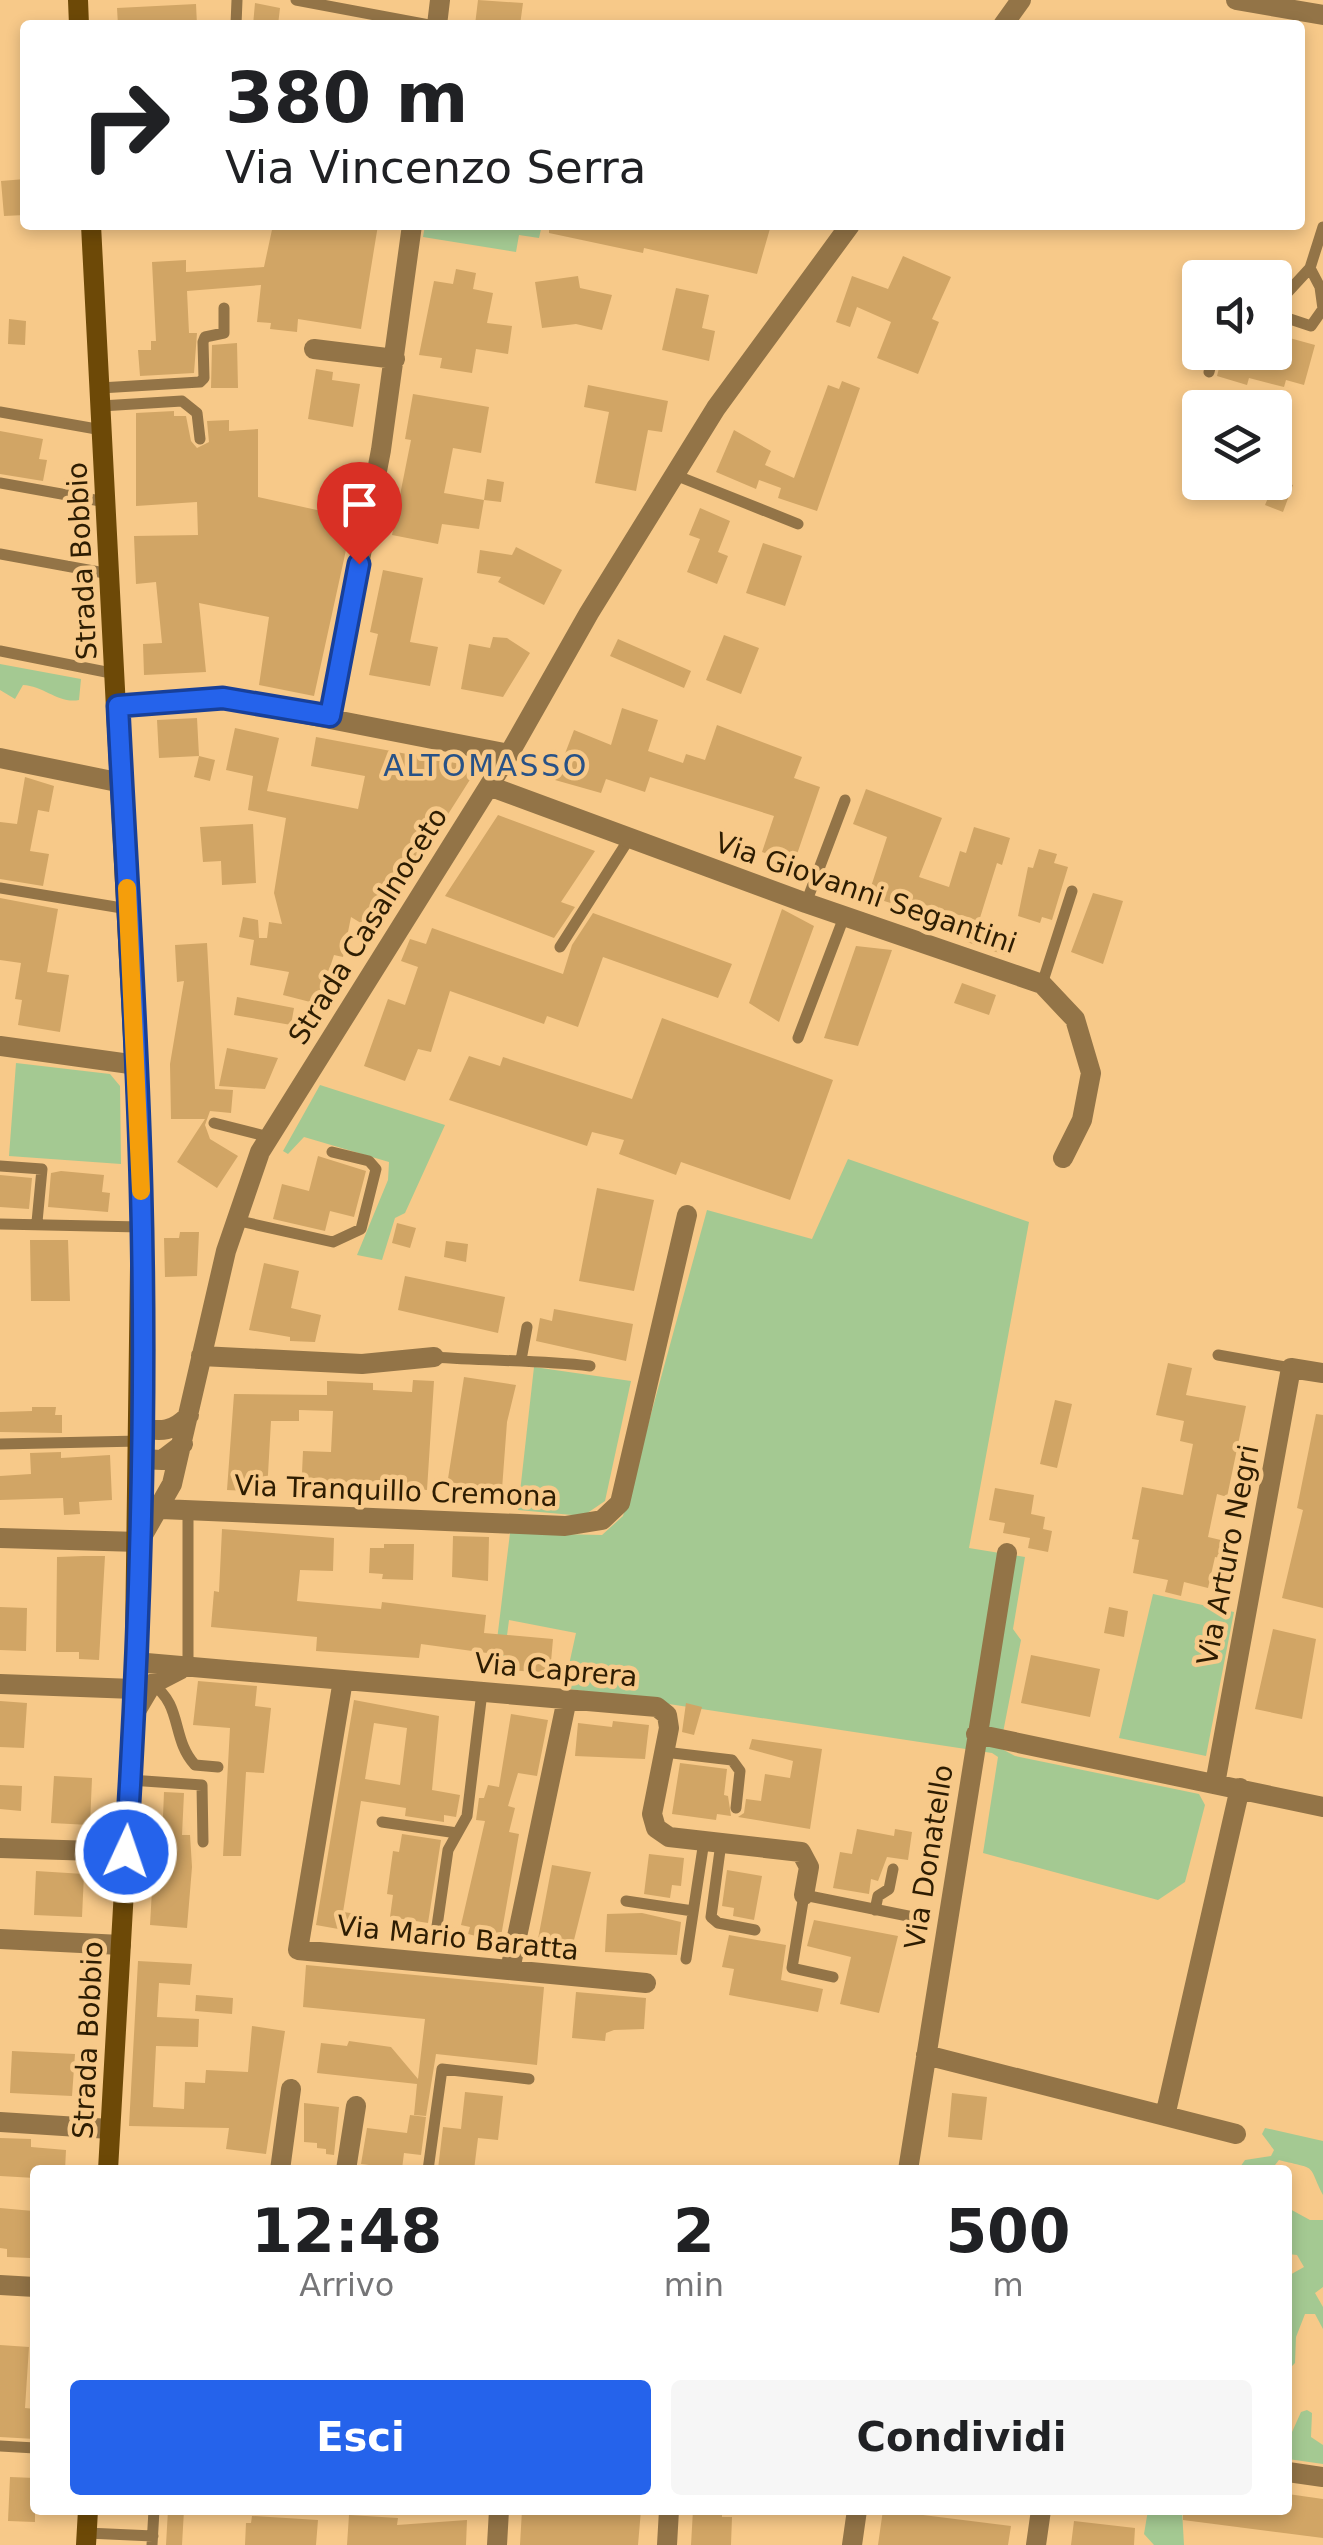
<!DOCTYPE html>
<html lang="it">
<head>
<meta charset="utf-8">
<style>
	body { margin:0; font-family:"DejaVu Sans",sans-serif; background:#f6f6f6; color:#202124; height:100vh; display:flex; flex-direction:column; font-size:38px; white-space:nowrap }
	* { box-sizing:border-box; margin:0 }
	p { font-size:32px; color:#757577 }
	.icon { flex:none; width:55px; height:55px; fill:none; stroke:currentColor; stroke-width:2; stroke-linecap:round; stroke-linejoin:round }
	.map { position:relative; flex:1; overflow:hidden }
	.details { position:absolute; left:30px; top:2165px; width:1262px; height:350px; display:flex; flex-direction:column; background:#fff; border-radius:10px; box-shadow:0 5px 15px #0003 }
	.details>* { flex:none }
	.hud { position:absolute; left:20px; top:20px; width:1285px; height:210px; border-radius:10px; box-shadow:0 5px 15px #0003; background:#fff; color:#202124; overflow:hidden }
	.tools { position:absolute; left:1182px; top:260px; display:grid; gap:20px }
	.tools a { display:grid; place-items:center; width:110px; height:110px; border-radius:10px; background:#fff; box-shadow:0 5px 15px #0003; font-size:50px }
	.pin { position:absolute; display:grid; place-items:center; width:85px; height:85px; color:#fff; margin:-102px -42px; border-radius:50% 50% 50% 0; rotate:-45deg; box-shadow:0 0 10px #0007 }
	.pin .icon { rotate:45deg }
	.me { position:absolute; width:110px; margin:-55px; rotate:3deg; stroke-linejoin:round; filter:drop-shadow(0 0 8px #0008) }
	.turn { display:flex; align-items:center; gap:35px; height:210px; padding:0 40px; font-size:45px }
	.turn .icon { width:130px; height:130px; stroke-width:2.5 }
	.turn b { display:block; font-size:70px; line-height:85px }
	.eta { display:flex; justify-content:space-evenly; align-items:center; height:170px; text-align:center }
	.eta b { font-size:60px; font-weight:700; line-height:70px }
	.button { display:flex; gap:20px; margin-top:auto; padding:20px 40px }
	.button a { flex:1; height:115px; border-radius:10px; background:#2563eb; color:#fff; font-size:40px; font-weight:700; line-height:115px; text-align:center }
	.button a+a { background:#f6f6f6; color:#202124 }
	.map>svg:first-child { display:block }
	.green { fill:#a4c992 }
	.building { fill:#d1a565; fill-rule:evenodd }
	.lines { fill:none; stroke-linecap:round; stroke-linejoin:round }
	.service { stroke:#937447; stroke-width:11 }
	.minor { stroke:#937447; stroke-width:20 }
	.secondary { stroke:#6d4907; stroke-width:20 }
	.route-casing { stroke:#184099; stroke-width:25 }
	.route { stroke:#2563eb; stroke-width:18 }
	.slow { stroke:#f59e0b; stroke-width:18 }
	.labels { text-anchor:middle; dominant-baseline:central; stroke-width:9; stroke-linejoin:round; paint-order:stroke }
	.street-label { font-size:28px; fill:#2e1d02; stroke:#f7c989 }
	.neighbourhood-label { font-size:30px; letter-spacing:2.5px; fill:#285287; stroke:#f7c989 }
</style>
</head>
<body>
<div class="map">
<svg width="1323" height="2545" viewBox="0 0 1323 2545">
	<rect width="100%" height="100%" fill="#f7c989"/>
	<path class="green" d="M425,225H542L539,238L519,235L516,252L423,237Z
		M0,664L81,679L79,700C59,704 44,686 23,685L15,699L0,690Z
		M16,1063L110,1074L120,1086L121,1164L9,1156Z
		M320,1085L445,1125L405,1213L395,1218L382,1260L357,1255L388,1180L389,1162L304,1137L288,1154L283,1151Z
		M848,1159L1029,1222L969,1548L1025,1557L1013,1629L1021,1640L1000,1748L1015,1756L1199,1794L1205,1805L1185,1882L1158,1900L983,1853L998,1757L992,1753L570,1689L565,1683L576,1633L509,1620L502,1674L493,1673L510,1533L602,1535L623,1516L707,1210L812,1239Z
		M534,1367L631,1381L605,1501L583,1516L518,1510Z
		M1153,1594L1234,1612L1206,1756L1119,1738Z
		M1265,2128L1323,2141V2195C1307,2163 1319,2170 1279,2160L1271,2170H1238L1245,2160L1271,2156L1274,2150L1262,2134Z
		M1288,2208L1310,2220H1323V2287L1315,2293L1323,2307V2329L1315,2314H1305L1296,2337L1295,2363L1288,2370V2276L1304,2267L1297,2255L1288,2254Z
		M1307,2410L1312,2413L1311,2437L1323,2445V2464L1288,2459V2441L1301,2412Z
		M1148,2510H1182L1184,2545H1154L1144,2534Z"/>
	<path class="building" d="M478,0L523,3L520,25H475Z
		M255,3L280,8L278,25H253Z
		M196,4L197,25H118L117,8Z
		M25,179V215L4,216L1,181Z
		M273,225H378L361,329L298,319L297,332L270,329L271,323L257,322L261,285L187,291L189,333H197L194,373L140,376L138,350H151V341H156L152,262L186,260V272L264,267Z
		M549,225H712L730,229L731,225H771L757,274L644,248L643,253L549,233Z
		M903,256L951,277L932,319L939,322L918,374L877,358L891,322L857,307L850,327L836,322L852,276L888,289Z
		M456,269L476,273L473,289L493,293L487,323L512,326L508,354L476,349L472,373L440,368L442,358L419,355L434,281L453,284Z
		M578,276L580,288L612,295L602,330L576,324L542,328L535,282Z
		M676,288L709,295L702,328L715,331L709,361L662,350Z
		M9,319L26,321L25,345L8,344Z
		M1275,334L1315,345L1304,385L1286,380L1284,387L1249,378L1247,385L1217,376L1223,352H1275Z
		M237,343L238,388H211L212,345Z
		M316,369L333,372L332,380L360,384L353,427L308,419Z
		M842,381L860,388L817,511L778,498L781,488L759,480L756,489L716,472L734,430L771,451L765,465L794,478L828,385L839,389Z
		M588,385L668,401L662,432L648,430L636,491L595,483L609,412L584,407Z
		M413,394L489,407L481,453L453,448L444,493L484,500L479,529L442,524L438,544L392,535L411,440L405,439Z
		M174,411V416H186L191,441L197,448L209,442L207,421L229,420V431L258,429V497L353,518L314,696L259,685L269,617L199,603L206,672L144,675L143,644L162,643L156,582L136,584L134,536L198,535L197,502L136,506V413Z
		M0,431L43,439L39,459L47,460L43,481L0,474Z
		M487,479L504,482L501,502L484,500Z
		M1276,479L1293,485L1283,512L1265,505Z
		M700,508L730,521L718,552L728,556L717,584L687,572L700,539L689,535Z
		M763,543L802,556L785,606L746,593Z
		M516,547L562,570L544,605L498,582L501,577L477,573L480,550L512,555Z
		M383,570L423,578L410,642L438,647L430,686L369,675L378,634L370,632Z
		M724,635L759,648L741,694L706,680Z
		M493,637L507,638L530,653L503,697L461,689L469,644L490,648Z
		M618,639L691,671L684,688L610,656Z
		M622,708L658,720L648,751L683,763L686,754L705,760L717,725L802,757L794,778L820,787L794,863L762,852L774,816L650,777L645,792L606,779L601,793L555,780L574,730L611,745Z
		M197,718L199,756L159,758L157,720Z
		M235,728L279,738L267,791L358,809L365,776L311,766L316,737L466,765L471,778L374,931L351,917L343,957L334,955L318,1004L283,995L289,972L250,965L254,940L239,937L243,917L258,920L259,938H267L269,922L282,924L274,893L286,818L248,810L253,776L226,770Z
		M199,756L215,760L210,781L194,777Z
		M25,777L54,786L49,812L38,810L30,851L49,854L43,886L0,879V822L17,824Z
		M866,789L942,818L919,877L949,887L960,851L966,853L974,827L1010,838L1002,865L997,863L979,921L912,901L910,909L868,896L887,837L853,824Z
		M498,815L595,851L561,902L575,907L554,938L445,896Z
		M253,824L256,883L222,885L221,861L203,862L200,827Z
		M1039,849L1057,854L1054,863L1068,867L1052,920L1042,917L1040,923L1018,916L1028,867L1033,868Z
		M1093,893L1123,901L1103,964L1071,952Z
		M0,898L58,909L47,972L69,975L60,1032L18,1025L22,1000L15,999L21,963L0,960Z
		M782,909L814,926L779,1022L749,1003Z
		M593,913L732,964L718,998L603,957L578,1027L547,1016L544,1024L450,991L431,1052L418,1049L405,1081L364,1066L388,999L405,1005L418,967L401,961L410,939L426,944L432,928L563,974L572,945Z
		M973,923L1014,936L1008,956L967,942Z
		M207,943L215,1089L233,1090L231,1113L210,1111L205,1125L210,1139L238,1156L217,1188L177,1162L205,1119H171L170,1064L184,981L177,982L175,945Z
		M856,946L892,950L858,1046L824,1038Z
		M962,983L996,995L989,1015L954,1003Z
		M237,997L294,1008L291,1025L234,1015Z
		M662,1018L833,1080L790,1200L681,1162L676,1175L619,1154L624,1140L592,1132L587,1146L449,1100L469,1056L500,1066L503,1057L632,1099Z
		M227,1048L278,1058L265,1089L219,1086Z
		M318,1156L366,1171L354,1217L330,1211L325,1231L273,1219L282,1184L309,1191Z
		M61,1171L104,1175L102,1192L110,1193L108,1212L48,1207L51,1173Z
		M0,1175L32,1178L29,1209L0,1207Z
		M597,1188L654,1200L634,1291L579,1281Z
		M397,1223L416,1228L410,1248L392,1243Z
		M180,1232H199L197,1276L165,1277L164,1238H179Z
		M30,1240H68L70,1301H31Z
		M446,1241L468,1244L466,1262L444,1257Z
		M264,1263L299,1271L291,1308L321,1315L315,1342L290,1341V1337L249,1330Z
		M405,1276L505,1297L498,1333L398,1310Z
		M554,1309L633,1324L626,1361L536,1341L540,1318L552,1321Z
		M1168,1363L1192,1368L1186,1395L1246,1406L1227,1497L1217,1494L1208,1537L1225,1541L1221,1558L1215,1557L1208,1588L1184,1582L1181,1596L1165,1592L1168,1580L1133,1573L1139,1540L1132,1539L1142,1487L1183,1495L1193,1444L1180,1441L1184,1421L1156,1415Z
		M464,1377L516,1385L507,1422L502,1489L447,1485Z
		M413,1380L434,1381L427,1490L352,1485V1493L336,1492L335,1496L301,1495L303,1451L331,1452L333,1411L299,1410V1421H271L267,1492L227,1490L234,1394L327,1395V1381L373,1383V1390L412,1392Z
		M1055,1400L1072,1404L1057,1468L1040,1464Z
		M32,1407H56L55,1415H62V1433L0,1432V1412L32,1411Z
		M1316,1414L1323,1415V1608L1282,1598L1303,1510L1297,1508Z
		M61,1452V1458L110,1455L112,1500L79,1502L80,1514L64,1515L63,1498L0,1500V1476L31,1474L30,1453Z
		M995,1488L1034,1495L1031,1514L1045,1517L1043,1529L1052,1531L1048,1552L1028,1548L1030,1538L1003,1533L1005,1523L989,1520Z
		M222,1529L334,1538L333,1571L300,1570L297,1601L381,1609L382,1602L486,1615L484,1633L553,1639L550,1673L508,1670L509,1656L421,1644L419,1658L316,1651L317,1637L211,1627L214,1591L219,1592Z
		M453,1536L489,1537L488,1581L452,1577Z
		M384,1544H414L413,1580L382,1579L383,1574L369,1573L370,1548H384Z
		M84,1556H105L99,1660L79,1659V1652H56L57,1557Z
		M0,1607L27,1608L26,1651L0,1650Z
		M1109,1607L1128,1611L1124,1637L1104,1633Z
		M1273,1629L1316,1639L1302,1719L1255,1709Z
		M1031,1655L1100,1669L1090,1717L1021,1703Z
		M198,1681L257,1686L255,1706L271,1708L264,1773L246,1772L241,1856H223L230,1728L193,1725Z
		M354,1700L439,1716L432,1790L460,1795L456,1817L444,1815V1822L405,1816L406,1808L361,1801L343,1912L358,1914L355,1932L316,1925ZM374,1723L407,1728L400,1785L365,1779Z
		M0,1701L27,1703L24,1748L0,1747Z
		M686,1703L702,1707L694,1735L682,1732Z
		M511,1714L548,1720L537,1776L518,1773L508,1806L515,1808L509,1832L519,1834L500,1942L468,1934L470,1927L461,1925L485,1821L476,1820L479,1798H484L488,1785L499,1787Z
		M613,1721L649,1725L645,1759L575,1756L578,1723L612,1727Z
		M752,1739L822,1749L810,1829L738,1817L744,1813L746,1799L761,1801L765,1774L790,1778L793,1761L749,1749Z
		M680,1763L727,1769L724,1795L728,1796L731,1816L717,1814L716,1820L672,1814Z
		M54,1776L92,1778L90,1825L51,1823Z
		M0,1785L22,1786L21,1811L0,1809Z
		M164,1792L184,1793L182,1835H190L192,1867L187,1928L150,1925L152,1890L160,1891Z
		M857,1829L894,1836L895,1829L912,1832L908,1860L887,1857L878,1881L871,1879L869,1894L833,1888L840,1852L852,1854Z
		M402,1834L441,1840L428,1923L390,1917L393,1895L387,1894L393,1851L399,1852Z
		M649,1854L684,1858L681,1886L672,1885L670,1898L644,1894Z
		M552,1865L591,1872L571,1952L541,1946L538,1939Z
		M727,1870L762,1876L754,1920L733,1916L734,1908L722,1906Z
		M36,1871L84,1874L82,1917L34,1915Z
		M642,1913L681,1922L677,1955L605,1952L607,1914Z
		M814,1920L898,1936L879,2013L840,2004L851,1957L807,1946Z
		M729,1935L786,1945L781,1980L823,1989L818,2012L729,1995L734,1969L722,1967Z
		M138,1961L192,1964L190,1985L159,1983L157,2017L199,2019L198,2047L156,2046L153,2107L184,2109L185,2082L205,2083L206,2070L248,2072L252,2026L285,2031L266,2154L226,2149L229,2128L129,2126Z
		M306,1965L544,1987L537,2065L436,2054L426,2116L414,2115L417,2084L317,2073L321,2043L347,2046L349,2041L391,2047L418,2079L425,2019L303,2007Z
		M576,1992L646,1998L644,2029L614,2030L606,2033L605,2041L572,2038Z
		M196,1995L233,1998L232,2014L195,2011Z
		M12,2051L75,2054L72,2096L10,2093Z
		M465,2092L503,2096L498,2140L478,2138L474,2170L438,2169L443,2127L461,2129Z
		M952,2093L987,2097L982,2140L948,2137Z
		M304,2103L339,2107L334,2155L326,2154V2149L317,2148V2143L304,2142Z
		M410,2115L426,2117L421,2155L404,2153L402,2169L361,2164L367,2128L407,2133Z
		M0,2138L31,2139V2147L66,2150L65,2170H35V2178L0,2176Z
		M0,2208L33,2211L30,2258L7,2257V2249L0,2248Z
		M0,2345L29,2347L25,2408L35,2409V2439L0,2437Z
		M10,2477L35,2478V2522L8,2521Z
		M1288,2494L1323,2499V2538L1183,2520V2510H1288Z
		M168,2510H184L182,2545H166Z
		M522,2510H641L638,2545H520Z
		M693,2510H722V2517H732L731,2545H691Z
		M883,2510L1011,2526L1008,2545H878Z
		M349,2515L398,2518L397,2525L467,2520L466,2545H347Z
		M252,2516L318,2520L316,2545H245L246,2523H251Z
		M1074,2521L1135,2528L1134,2545H1071Z"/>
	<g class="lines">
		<path class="service" d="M296,0L429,25
			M236,25L237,0
			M1275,306L1310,268L1323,227
			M1275,314L1311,326L1323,309L1320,287L1310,268
			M1209,372L1214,352
			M100,388L200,382L204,378L203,342L205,337L224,333V308
			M101,406L182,401L197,413L200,439
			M0,412L102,430
			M675,475L798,524
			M0,483L106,502
			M0,554L110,574
			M0,651L116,674
			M0,888L128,909
			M806,903L845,800
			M560,947L629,839
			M1042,984L1072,891
			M798,1038L844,917
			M214,1123L269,1137
			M0,1166L42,1169L37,1222
			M235,1220L333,1242L361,1229L376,1169L369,1161L332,1152
			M0,1224L141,1227
			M1218,1355L1291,1368
			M434,1357C487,1361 538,1360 590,1366
			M521,1360L527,1327
			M0,1444L140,1441
			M188,1666V1510
			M152,1684C183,1705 171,1739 195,1765L218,1767
			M664,1752L732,1760L740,1771L736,1808
			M130,1780L202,1785L203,1842
			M382,1822L457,1833
			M721,1843L711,1917L718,1923L755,1930
			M626,1901L693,1911
			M875,1910L878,1896L889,1889L893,1869
			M437,1926L448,1850L467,1816L482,1692
			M686,1959L704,1841
			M833,1977L792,1968L804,1895L913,1917
			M428,2170L442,2069L529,2079
			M0,2446L35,2448
			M87,2533L153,2536
			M152,2545L154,2510"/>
		<path class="minor" d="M1236,0L1323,15
			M437,25L440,0
			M1003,25L1021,0
			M314,349L395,359
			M118,706L223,698L509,754
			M330,716L381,450L412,225
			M0,758L122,783
			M489,786L806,903L1042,984L1075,1019L1091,1073L1082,1120L1063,1158
			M0,1046L137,1065
			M201,1356L362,1364L434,1357
			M140,1427C161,1433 174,1431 189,1415
			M140,1459L162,1460L183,1444
			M161,1509L565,1526L602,1520L620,1503L687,1215
			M0,1538L139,1542L172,1484L226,1251L260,1152L509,754L589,613L716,408L850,225
			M135,1662L657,1707L667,1715L669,1728L652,1814L656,1828L669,1837L801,1852L809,1867L804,1895
			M343,1680L298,1950L646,1983
			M0,1684L134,1689
			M136,1711L152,1684L181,1669
			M976,1734L1323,1807
			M1215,1784L1291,1368L1323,1373
			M0,1848L126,1852
			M0,1939L121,1945
			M510,1970L567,1699
			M926,2055L1236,2134
			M1165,2116L1240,1788
			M0,2122L110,2129
			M280,2170L291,2089
			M346,2170L356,2106
			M908,2170L1007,1553
			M0,2285L35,2287
			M1288,2472L1323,2477
			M497,2545L499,2510
			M667,2545L669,2510
			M852,2545L857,2510
			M1036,2545L1041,2510"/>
		<path class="secondary" d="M78,0L79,25
			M91,225L141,1192L134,1715L108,2170
			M86,2545L88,2510"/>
	</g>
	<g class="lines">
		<g class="route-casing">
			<path id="route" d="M126,1852C140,1632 147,1409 141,1188C137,1027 126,867 118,706L223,698L330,716L359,564"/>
		</g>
		<use href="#route" class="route"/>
		<path class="slow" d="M127,888L141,1191"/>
	</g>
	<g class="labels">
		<g class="street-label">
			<text transform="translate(82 561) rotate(-93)">Strada Bobbio</text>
			<text transform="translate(866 893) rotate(19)">Via Giovanni Segantini</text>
			<text transform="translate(368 926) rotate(-58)">Strada Casalnoceto</text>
			<text transform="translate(396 1491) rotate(2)">Via Tranquillo Cremona</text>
			<text transform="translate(1228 1555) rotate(-79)">Via Arturo Negri</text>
			<text transform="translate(556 1670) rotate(5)">Via Caprera</text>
			<text transform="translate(929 1857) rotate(-81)">Via Donatello</text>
			<text transform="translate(458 1938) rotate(6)">Via Mario Baratta</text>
			<text transform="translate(88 2040) rotate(-87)">Strada Bobbio</text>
		</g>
		<g class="neighbourhood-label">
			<text x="486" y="765">ALTOMASSO</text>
		</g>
	</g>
</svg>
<div class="tools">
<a><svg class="icon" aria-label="sound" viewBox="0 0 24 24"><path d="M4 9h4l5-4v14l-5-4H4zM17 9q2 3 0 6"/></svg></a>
<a><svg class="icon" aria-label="layers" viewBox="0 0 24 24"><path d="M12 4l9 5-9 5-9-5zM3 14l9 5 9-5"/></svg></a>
</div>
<div class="pin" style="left:359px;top:564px;background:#d93025"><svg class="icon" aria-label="arrive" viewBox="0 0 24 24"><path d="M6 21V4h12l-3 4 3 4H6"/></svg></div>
<svg class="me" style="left:126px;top:1852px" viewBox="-20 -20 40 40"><circle r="17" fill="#2563eb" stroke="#fff" stroke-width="3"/><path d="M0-11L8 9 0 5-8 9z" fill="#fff"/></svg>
<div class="hud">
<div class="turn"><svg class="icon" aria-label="right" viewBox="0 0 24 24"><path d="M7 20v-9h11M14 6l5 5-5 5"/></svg><div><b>380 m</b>Via Vincenzo Serra</div></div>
</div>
<section class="details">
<div class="eta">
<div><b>12:48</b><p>Arrivo</p></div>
<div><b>2</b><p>min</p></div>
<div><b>500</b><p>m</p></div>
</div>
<div class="button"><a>Esci</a><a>Condividi</a></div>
</section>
</div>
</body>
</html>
